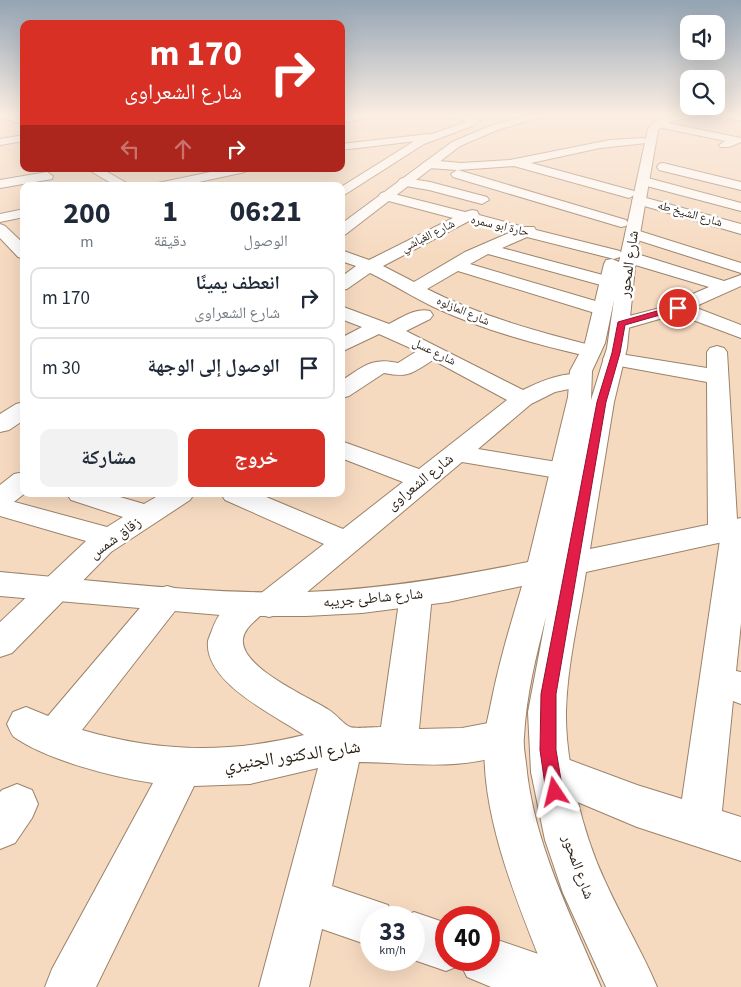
<!DOCTYPE html>
<html lang="ar">
<head>
<meta charset="utf-8">
<style>
	body { margin:0; font-family:"Source Sans 3","Noto Naskh Arabic",sans-serif; background:#f2f2f3; color:#1f2937; direction:rtl; height:100vh; display:flex; flex-direction:column; font-size:19px; white-space:nowrap }
	* { box-sizing:border-box; margin:0 }
	p { font-size:16px; color:#747a83 }
	.icon { flex:none; width:28px; height:28px; fill:none; stroke:currentColor; stroke-width:2; stroke-linecap:round; stroke-linejoin:round }
	.map { position:relative; flex:1; overflow:hidden; direction:ltr }
	.side { position:absolute; left:20px; top:182px; width:325px; height:315px; display:flex; flex-direction:column; background:#fff; border-radius:10px; box-shadow:0 5px 20px #0002; direction:rtl }
	.side>* { flex:none }
	.guide { position:absolute; left:20px; top:20px; width:325px; height:152px; border-radius:10px; box-shadow:0 5px 20px #0002; direction:rtl; background:#d93025; color:#fff; overflow:hidden }
	.fabs { position:absolute; left:680px; top:15px; display:grid; gap:10px }
	.fabs a { display:grid; place-items:center; width:45px; height:45px; border-radius:10px; background:#fff; box-shadow:0 5px 20px #0002; font-size:25px }
	.speed { position:absolute; left:360px; top:906px; display:flex; gap:10px; font-size:25px; font-weight:700; text-align:center }
	.speed>* { display:grid; place-content:center; width:65px; height:65px; border-radius:50%; background:#fff; box-shadow:0 5px 20px #0002; line-height:1 }
	.speed small { font-size:12px; font-weight:400 }
	.speed .limit { border:8px solid #d22; background:#fff; color:#111 }
	.pin { position:absolute; display:grid; place-items:center; width:42px; height:42px; color:#fff; margin:-21px; border:2px solid #fff; border-radius:50%; box-shadow:0 1px 5px #0007 }
	.me { position:absolute; width:55px; margin:-28px; rotate:350deg; stroke-linejoin:round; filter:drop-shadow(0 0 4px #0008) }
	.turn { display:flex; align-items:center; gap:18px; height:105px; padding:0 20px; font-size:22px }
	.turn .icon { width:65px; height:65px; stroke-width:2.5 }
	.turn b { display:block; font-size:35px; line-height:42px }
	.lanes { display:flex; align-items:center; height:48px; padding:0 20px; background:#0003; justify-content:center; gap:25px; direction:ltr }
	.lanes .off { opacity:.35 }
	.eta { display:flex; justify-content:space-evenly; align-items:center; height:85px; text-align:center }
	.eta b { font-size:30px; font-weight:700; line-height:35px }
	.action { display:flex; gap:10px; margin-top:auto; padding:10px 20px }
	.action a { flex:1; height:58px; border-radius:10px; background:#d93025; color:#fff; font-size:20px; font-weight:700; line-height:58px; text-align:center }
	.action a+a { background:#f2f2f3; color:#1f2937 }
	ul { padding:0; list-style:none }
	li { display:flex; align-items:center; gap:15px; height:62px; margin:0 10px 8px; padding:0 10px; border:2px solid #e0e1e3; border-radius:10px }
	li div { flex:1 }
	li b { display:block; font-size:19px }
	li em { font-style:normal }
	.map>svg:first-child { display:block }
	.lines { fill:none; stroke-linecap:round; stroke-linejoin:round }
	.street-casing { stroke:#9b826a; stroke-width:2 }
	.secondary-casing { stroke:#9b826a; stroke-width:2 }
	.street { fill:#fff; fill-rule:evenodd }
	.secondary { fill:#fff; fill-rule:evenodd }
	.route { fill:#e11d48; stroke:#92132f }
	.labels { text-anchor:middle; dominant-baseline:central; stroke-width:5; stroke-linejoin:round; paint-order:stroke }
	.far-street-label { font-size:12px; fill:#2b2117; stroke:#fff }
	.street-label { font-size:15px; fill:#2b2117; stroke:#fff }
	.near-street-label { font-size:18px; fill:#2b2117; stroke:#fff }
</style>
</head>
<body>
<div class="map">
<svg width="741" height="987" viewBox="0 0 741 987">
	<rect width="100%" height="100%" fill="#f6dac0"/>
	<g class="lines">
		<g class="street-casing">
			<path id="street" d="M1,116L24,118V124L2,118Z
				M349,116H372L341,124V118Z
				M450,116H469L480,121L475,124Z
				M727,116H741V121L728,118Z
				M658,121L741,138V142L729,147H721L719,145L725,141L654,126L653,124Z
				M429,134L433,135L435,137L433,139L341,150V144Z
				M24,135V141L0,145V139Z
				M642,138L646,139L648,141L646,143L600,148L531,163L634,191L636,194L629,198L514,166L458,170L626,220L628,223L626,226L621,227L453,177L451,174L457,170L428,168L422,164L428,160L461,163L510,160L610,140Z
				M663,163L741,182V190L659,170L657,167L659,164Z
				M87,169H102L132,186H116Z
				M225,169H247L245,172L180,186H156L158,183Z
				M47,172L53,176L52,179L0,188V180Z
				M644,177L741,203V211L639,184L637,181Z
				M405,178L430,182L487,197L489,200L482,204L429,190L400,185L398,182L400,179Z
				M386,192L465,212L472,210L477,211L479,215L524,227H534L536,230L620,251L622,254L628,252L634,253L724,281L741,275V286L694,307L741,325V338L677,314L621,330L614,328L611,324L614,320L660,308L709,287L622,261L620,257L614,259L527,237L502,248L614,278L617,282L614,286L608,287L488,254L470,264L609,305L611,309L609,313L602,315L595,313L458,271L427,289C482,317 539,332 598,347L601,351L598,355L591,357C539,345 486,331 438,309C414,298 393,284 370,273L347,289L341,290V277L356,266L341,261V250L369,260L453,218L381,199L379,196L381,193ZM469,221L511,232L465,252L414,282L383,266Z
				M639,196L741,224V234L634,203L632,200Z
				M24,209V217L0,222V214Z
				M0,224L5,226L24,244V259L18,257L0,238Z
				M633,229L741,263V273L628,237L625,234L628,231Z
				M341,306L389,324C401,318 416,307 430,311L433,315L430,319L406,331L523,390C541,381 567,370 588,375L591,380L588,385L555,392L531,404L478,449L563,463L572,465L576,471L572,477L563,479L462,462L281,614L269,617L261,615C254,622 244,629 243,639C239,667 309,697 329,710C336,714 343,724 350,727C356,729 374,727 381,727L400,595L405,586L416,583L427,586L432,595L419,729L462,728L504,720L518,726L523,738L518,750C461,772 417,763 359,762L332,886L388,905L393,918H371V946L322,929L309,987H259L318,768L250,784L194,786L96,987H45L52,969L153,783C112,777 47,760 14,737C11,734 9,728 7,724L13,712L26,707L48,716L156,589L167,586L178,589L183,598L178,607L82,730C158,752 227,754 304,735C275,715 204,683 208,641C209,637 211,633 212,630C215,622 218,615 224,610C235,599 243,589 260,594L324,544L225,500L221,494H259L343,529L403,482L341,458V441L419,469L507,400L433,360C412,373 409,378 384,373L349,396L341,398V381C363,367 371,357 398,363L417,351L379,334L341,352V338L362,327L341,319Z
				M717,346L724,348L727,352L737,519L741,520V623L736,671L741,672V704L733,701L722,811L741,817V861L637,827L537,785L531,772L537,759L551,753L637,785L682,799L720,540L713,538L708,531L707,382L614,365L606,364L603,359L606,354L614,353L707,368V352L710,348Z
				M67,494H110L144,504L161,494H194L190,500L111,552L12,653L0,657V622L86,541L0,516V498L107,527L123,517L71,500Z
				M17,784L32,790L38,804L32,818L15,843L0,849V792L2,790Z
				M414,912L446,923V960H489V937L582,969L589,987H491L467,977L461,965L446,971L414,960V918H401Z"/>
		</g>
		<g class="secondary-casing">
			<path id="secondary" d="M525,116H543L495,131L460,146L346,234L341,236V224L452,142L487,127Z
				M694,116L668,123L658,130L636,257L627,348L614,402L590,549L741,518V538L586,572C579,617 567,665 566,711C565,763 583,834 605,881C621,917 642,951 657,987H606L563,893L545,840L531,772L528,712L546,617C536,656 526,696 524,737C523,745 525,755 526,763C533,842 571,915 601,987H551C522,914 479,817 485,738C485,728 488,718 490,708C498,666 510,626 522,586L448,602L362,613L306,616H232L0,596V572C102,581 205,595 307,592C382,589 455,577 528,562L568,397L570,371L585,343L604,264L606,260L612,259L619,262L648,129C659,114 676,116 694,116ZM614,300L607,348L591,400L592,371L605,343Z
				M471,120L476,123L475,125L424,144L341,197V187L416,140Z
				M24,402V420L9,430L0,432V414L16,404Z
				M24,472V494L10,505L0,508V485L14,474Z"/>
		</g>
		<use href="#street" class="street"/>
		<use href="#secondary" class="secondary"/>
	</g>
	<linearGradient id="sky" x2="0" y2="1"><stop stop-color="#94a4b3"/><stop offset="0.45" stop-color="#fbeee3"/><stop offset="1" stop-color="#fbeee3" stop-opacity="0"/></linearGradient>
	<rect width="741" height="255" fill="url(#sky)"/>
	<path class="route" d="M678,305L682,308L681,309L625,325L620,353L606,402L556,694V750L563,792L561,798L555,800L549,798L546,792L540,750L541,694L597,402L612,353L618,322Z"/>
	<g class="labels">
		<g class="far-street-label">
			<text transform="translate(690 214) rotate(16)">شارع الشيخ طه</text>
			<text transform="translate(500 226) rotate(13)">حارة ابو سمره</text>
			<text transform="translate(428 236) rotate(-27)">شارع الغباشي</text>
			<text transform="translate(463 311) rotate(23)">شارع المازلوه</text>
			<text transform="translate(434 352) rotate(26)">شارع عسل</text>
		</g>
		<g class="street-label">
			<text transform="translate(629 264) rotate(-82)">شارع المحور</text>
			<text transform="translate(420 482) rotate(-39)">شارع الشعراوى</text>
			<text transform="translate(115 538) rotate(-36)">زقاق شمس</text>
			<text transform="translate(373 598) rotate(-5)">شارع شاطئ جريبه</text>
			<text transform="translate(578 867) rotate(70)">شارع المحور</text>
		</g>
		<g class="near-street-label">
			<text transform="translate(292 756) rotate(-8)">شارع الدكتور الجنيري</text>
		</g>
	</g>
</svg>
<div class="fabs">
<a><svg class="icon" aria-label="sound" viewBox="0 0 24 24"><path d="M4 9h4l5-4v14l-5-4H4zM17 9q2 3 0 6"/></svg></a>
<a><svg class="icon" aria-label="search" viewBox="0 0 24 24"><circle cx="10" cy="10" r="6"/><path d="M15 15l6 6"/></svg></a>
</div>
<div class="speed"><div>33<small>km/h</small></div><div class="limit">40</div></div>
<div class="pin" style="left:678px;top:308px;background:#d93025"><svg class="icon" aria-label="arrive" viewBox="0 0 24 24"><path d="M6 21V4h12l-3 4 3 4H6"/></svg></div>
<svg class="me" style="left:555px;top:792px" viewBox="-20 -20 40 40"><path d="M0-17L14 15 0 8-14 15z" fill="#e11d48" stroke="#fff" stroke-width="4"/></svg>
<div class="guide">
<div class="turn"><svg class="icon" aria-label="right" viewBox="0 0 24 24"><path d="M7 20v-9h11M14 6l5 5-5 5"/></svg><div><b>170 m</b>شارع الشعراوى</div></div>
<div class="lanes"><svg class="icon off" aria-label="left" viewBox="0 0 24 24"><path d="M17 20v-9H6M10 6l-5 5 5 5"/></svg><svg class="icon off" aria-label="ahead" viewBox="0 0 24 24"><path d="M12 20V5M6 11l6-6 6 6"/></svg><svg class="icon" aria-label="right" viewBox="0 0 24 24"><path d="M7 20v-9h11M14 6l5 5-5 5"/></svg></div>
</div>
<section class="side">
<div class="eta">
<div><b>06:21</b><p>الوصول</p></div>
<div><b>1</b><p>دقيقة</p></div>
<div><b>200</b><p>m</p></div>
</div>
<ul>
<li><svg class="icon" aria-label="right" viewBox="0 0 24 24"><path d="M7 20v-9h11M14 6l5 5-5 5"/></svg><div><b>انعطف يمينًا</b><p>شارع الشعراوى</p></div><em>170 m</em></li>
<li><svg class="icon" aria-label="arrive" viewBox="0 0 24 24"><path d="M6 21V4h12l-3 4 3 4H6"/></svg><div><b>الوصول إلى الوجهة</b></div><em>30 m</em></li>
</ul>
<div class="action"><a>خروج</a><a>مشاركة</a></div>
</section>
</div>
</body>
</html>
